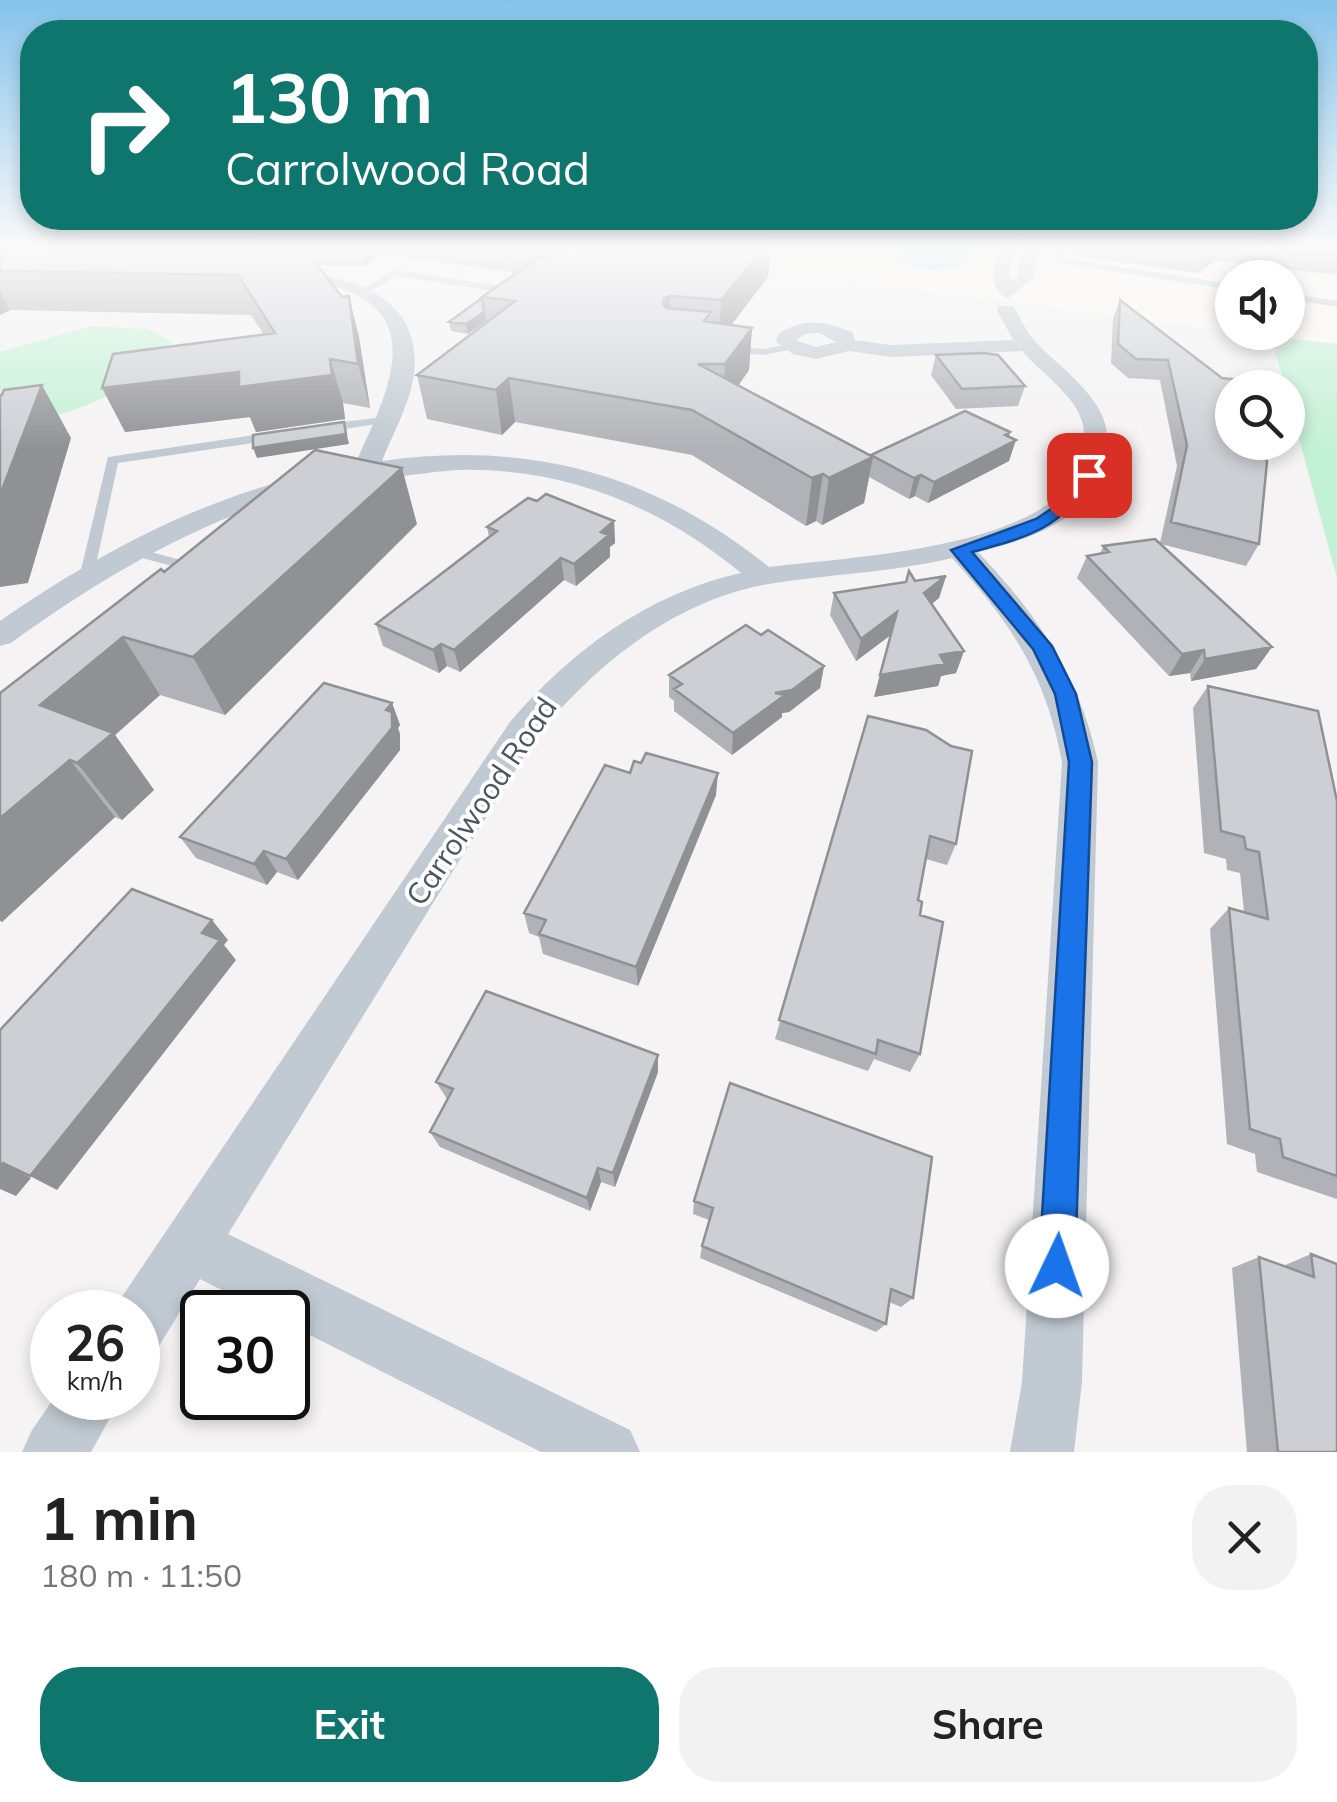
<!DOCTYPE html>
<html lang="en">
<head>
<meta charset="utf-8">
<style>
	body { margin:0; font-family:Mulish,sans-serif; background:#f2f2f2; color:#222; height:100vh; display:flex; flex-direction:column; font-size:38px; white-space:nowrap }
	* { box-sizing:border-box; margin:0 }
	p { font-size:32px; color:#767676 }
	.icon { flex:none; width:55px; height:55px; fill:none; stroke:currentColor; stroke-width:2; stroke-linecap:round; stroke-linejoin:round }
	.map { position:relative; height:1452px; overflow:hidden }
	.side { display:flex; flex-direction:column; background:#fff; flex:1 }
	.side>* { flex:none }
	.top-card { position:absolute; left:20px; top:20px; width:1298px; height:210px; border-radius:40px; box-shadow:0 5px 15px #0003; background:#0f766e; color:#fff; overflow:hidden }
	.fabs { position:absolute; left:1215px; top:260px; display:grid; gap:20px }
	.fabs a { display:grid; place-items:center; width:90px; height:90px; border-radius:50%; background:#fff; box-shadow:0 5px 15px #0003; font-size:50px }
	.speed { position:absolute; left:30px; top:1290px; display:flex; gap:20px; font-size:50px; font-weight:700; text-align:center }
	.speed>* { display:grid; place-content:center; width:130px; height:130px; border-radius:50%; background:#fff; box-shadow:0 5px 15px #0003; line-height:1 }
	.speed small { font-size:25px; font-weight:400 }
	.speed .limit { border:5px solid #111; border-radius:15px; background:#fff; color:#111 }
	.pin { position:absolute; display:grid; place-items:center; width:85px; height:85px; color:#fff; margin:-42px; border-radius:20px; box-shadow:0 5px 15px #0006 }
	.me { position:absolute; width:110px; margin:-55px; rotate:3deg; stroke-linejoin:round; filter:drop-shadow(0 0 8px #0008) }
	.turn { display:flex; align-items:center; gap:35px; height:210px; padding:0 40px; font-size:45px }
	.turn .icon { width:130px; height:130px; stroke-width:2.5 }
	.turn b { display:block; font-size:70px; line-height:85px }
	.round { display:grid; place-items:center; flex:none; width:105px; height:105px; border-radius:40px; background:#f2f2f2 }
	.headline { display:flex; align-items:center; justify-content:space-between; height:170px; padding:0 40px }
	h1 { font-size:60px; font-weight:700; line-height:75px }
	.button { display:flex; gap:20px; margin-top:auto; padding:20px 40px }
	.button a { flex:1; height:115px; border-radius:40px; background:#0f766e; color:#fff; font-size:40px; font-weight:700; line-height:115px; text-align:center }
	.button a+a { background:#f2f2f2; color:#222 }
	.map>svg:first-child { display:block }
	.commercial { fill:#fdf9ef }
	.green { fill:#c3f1d5 }
	.water { fill:#90daee }
	.lines { fill:none; stroke-linecap:round; stroke-linejoin:round }
	.service { fill:#c1cad2; fill-rule:evenodd }
	.minor { fill:#c1cad2; fill-rule:evenodd }
	.wall { fill:#b0b2b7 }
	.shaded-wall { fill:#909195 }
	.building { fill:#cdcfd5; stroke:#909195; stroke-width:2.5 }
	.route { fill:#1a73e8; stroke:#114b97; stroke-width:2.5 }
	.labels { text-anchor:middle; dominant-baseline:central; stroke-width:8; stroke-linejoin:round; paint-order:stroke }
	.street-label { font-size:30px; fill:#4a5661; stroke:#fff }
</style>
</head>
<body>
<div class="map">
<svg width="1337" height="1452" viewBox="0 0 1337 1452">
	<rect width="100%" height="100%" fill="#f5f3f3"/>
	<path class="commercial" d="M583,247H1337V344L1247,333L1288,332V278H1232V331Z"/>
	<path class="green" d="M91,326L148,329L171,341L166,360C117,397 61,419 0,429V352Z
		M1271,336L1337,344V578Z"/>
	<path class="water" d="M891,247H975L970,259C950,275 902,274 891,247Z"/>
	<g class="lines">
		<path class="service" d="M1056,247H1064L1063,258L1232,284V290L1059,263L1055,260Z
			M396,270L518,289L523,292L518,295L397,276L366,293L358,291Z
			M1288,293L1337,301V307L1288,299Z
			M791,344L795,345V349L763,355L727,352L722,349L727,346L763,349Z
			M384,417L388,418V422L326,432L320,428L326,424Z
			M275,432L281,436L279,439L118,463L94,574L92,577H82L80,574L108,457Z
			M128,546L200,565L202,568L195,572L123,553V547Z"/>
		<path class="minor" d="M1000,247H1016L1009,274L1012,281L1017,276L1024,247H1040L1034,278L1008,298C986,289 994,265 1000,247Z
			M284,270C350,276 427,295 413,380C408,408 392,435 382,461C530,440 653,474 769,567C846,557 1061,549 1081,459C1083,446 1086,435 1082,421C1072,392 1042,374 1022,351L891,357L849,351L816,359L793,354L776,342L778,334C804,317 824,321 852,332L855,340L891,345L1013,340L997,310L999,306H1013C1020,317 1025,329 1033,339C1054,362 1080,379 1097,406C1108,424 1109,438 1105,458C1094,520 1032,538 978,552C1037,614 1080,677 1098,762L1082,1382L1074,1452H1010L1022,1382L1062,762C1046,675 1011,623 952,558C890,573 826,574 763,585C670,603 592,668 534,740L228,1234L630,1430L640,1452H541L288,1324V1312H265L200,1279L159,1346L138,1354V1312H114L117,1304L510,722C571,651 647,594 741,573C660,506 564,467 458,470C430,471 364,484 343,478L339,473L343,468L355,465C380,406 433,318 339,288C319,282 298,283 278,279V271ZM819,333L836,342L816,347L796,340L805,334Z
			M301,476L314,484L310,489C198,521 105,575 11,643L0,646V621C94,556 190,504 301,476Z
			M54,1398H121L91,1452H22L32,1430Z"/>
	</g>
	<path class="wall" d="M0,247H770L768,277L731,325L752,328L749,370L738,385L871,456L1010,432L1009,437V461L928,503L915,496L909,499L869,477L864,503L822,525L816,521L806,526L692,455L515,422L502,435L427,419L417,375L486,323V321L468,334L451,331L449,322L512,276V272L379,253L366,266L317,265L359,337L370,408L343,403L345,419L256,432L250,417L125,432L264,335L251,315L10,310L0,315Z
		M1073,247H1337V275L1215,261L1197,273L1077,256L1072,254Z
		M1120,300L1222,378L1259,544L1246,566L1161,544L1272,647L1256,669L1191,681L1190,673L1169,676L1077,578L1087,556L1100,554L1103,546L1160,543L1177,466L1160,380L1128,378L1111,363L1113,318Z
		M936,355L1025,386L1018,406L956,409L931,375Z
		M537,501L614,521L615,543L610,547V557L576,586L564,580L460,672L447,666L439,673L383,646L376,624L489,537L487,527Z
		M417,524L225,715L160,695L115,735L154,790L122,820L115,817L2,922L0,921V693L164,572Z
		M946,576L939,598L932,604L964,651L956,673L941,676L938,686L874,697L891,635L856,661L830,615L834,593Z
		M824,666L820,688L789,712L782,713V717L732,755L674,711V701L669,697V675Z
		M1208,686L1337,801V1199L1257,1172L1255,1154L1227,1144L1210,929L1229,908L1244,912L1240,873L1227,870L1226,859L1204,853L1193,708Z
		M392,703L400,725L398,728L400,734V750L298,880L277,872L267,885L196,858L180,837Z
		M868,716L956,844L947,865L926,859L918,900L920,915V1054L910,1072L874,1059L868,1071L775,1039Z
		M630,773L716,795L638,986L543,954L539,937L529,933L524,913Z
		M658,1055V1072L615,1187L601,1182L590,1211L440,1147L430,1132L447,1099L436,1082Z
		M694,1201L913,1298L901,1307L889,1302L886,1324L876,1332L700,1258L702,1246L709,1220L693,1214Z
		M1311,1254L1337,1452H1247L1232,1268L1259,1257L1283,1266Z"/>
	<path class="shaded-wall" d="M361,247H378L379,253L366,266Z
		M538,247H592L533,287L529,249Z
		M765,247H770L768,277L719,341L721,300Z
		M1209,247H1221L1215,261L1197,273Z
		M0,291L10,310L0,315Z
		M349,296L359,337L370,408L358,364Z
		M670,296V336L663,345L664,298Z
		M484,312L486,321L468,334L466,324Z
		M752,328L749,370L723,408L725,364Z
		M330,359L343,403L345,419L256,432L250,417L125,432L102,388Z
		M509,378L515,422L502,435L496,390Z
		M42,385L71,438L28,583L0,587V495Z
		M344,422L349,444L257,458L253,448Z
		M1010,432L1006,446L1016,440L1009,461L928,503L934,482Z
		M873,457L864,503L822,525L829,478Z
		M402,468L417,524L225,715L193,657Z
		M823,474L816,521L806,526L812,478Z
		M921,475L915,496L909,499L914,478Z
		M614,521L615,543L610,547V557L576,586L574,564L601,532Z
		M561,558L564,580L460,672L454,650Z
		M946,576L939,598L917,615L924,593Z
		M897,612L892,634L856,661L861,639Z
		M123,637L160,695L115,735L154,790L122,820L77,763L40,705Z
		M441,644L447,666L439,673L433,650Z
		M1272,647L1256,669L1191,681L1205,659Z
		M1204,650L1190,673L1169,676L1182,654Z
		M964,651L956,673L941,676L938,686L874,697L880,675L940,655Z
		M824,666L820,688L789,712L782,713V717L732,755L733,733L775,693Z
		M392,703L400,725L398,728L400,734V750L298,880L286,859Z
		M70,760L115,817L2,922L0,920V818Z
		M718,773L716,795L638,986L636,967Z
		M264,851L277,872L267,885L254,864Z
		M212,920L228,940L224,945L236,960L57,1190L30,1176Z
		M658,1055V1072L615,1187L613,1173Z
		M3,1163L31,1178L16,1196L0,1189V1167Z
		M598,1168L601,1182L590,1211L587,1198Z"/>
	<path class="building" d="M0,247H274L304,248L342,297L349,296L358,364L330,359L332,375L239,387V372L102,388L113,354L275,333L238,275L0,271Z
		M571,247H765L721,300L670,296L664,298L663,304L667,308L711,312L704,321L752,328L725,364H698L873,457L829,478L823,474L812,478L692,410L509,378L496,390L417,375L515,301L482,297L534,261L564,253Z
		M482,298L484,312L466,324L449,322Z
		M1120,300L1222,378L1239,380L1242,388H1232V442H1260L1267,462L1259,544L1171,522L1187,445L1168,360L1136,359L1118,344Z
		M983,353L998,355L1025,386L962,389L936,355Z
		M42,385L0,495V395H2L4,390Z
		M965,411L1010,432L1005,435L1016,440L934,482L921,475L914,478L871,455Z
		M344,422L346,434L253,448V435Z
		M315,450L402,468L193,657L123,637L40,705L113,733L77,763L70,760L0,818V693L161,569L164,572Z
		M546,494L614,521L601,532L609,535L574,564L561,558L454,650L441,644L433,650L376,624L497,531L487,527L528,498L537,501Z
		M1155,539L1272,647L1205,659L1204,650L1182,654L1087,556L1109,552L1103,546Z
		M909,571L915,581L946,576L924,593L964,651L940,655L945,664L880,675L897,612L861,639L834,593L906,582Z
		M746,625L761,635L768,630L824,666L792,690L775,693L785,695L733,733L674,689L682,684L669,675Z
		M324,683L392,703L386,710L392,712V728L286,859L264,851L254,864L180,837Z
		M1208,686L1318,711L1337,801V1176L1283,1157L1280,1139L1250,1129L1229,908L1268,919L1259,852L1246,849L1244,837L1221,831Z
		M868,716L926,730L951,746L972,751L956,844L930,836L918,900L922,902L920,915L943,922L920,1054L878,1040L876,1054L779,1020Z
		M646,753L718,773L636,967L539,934L546,920L524,913L605,765L630,773L634,761L641,763Z
		M132,889L212,920L202,933L220,940L30,1176L3,1163L0,1167V1030Z
		M486,991L658,1055L613,1173L598,1168L587,1198L430,1132L453,1089L436,1082Z
		M730,1083L932,1157L913,1298L891,1289L886,1324L702,1246L713,1208L694,1201Z
		M1311,1254L1337,1264V1452H1278L1259,1257L1314,1277Z"/>
	<linearGradient id="sky" x2="0" y2="1"><stop stop-color="#85c3ea"/><stop offset="0.55" stop-color="#fafafa"/><stop offset="1" stop-color="#fafafa" stop-opacity="0"/></linearGradient>
	<rect width="1337" height="450" fill="url(#sky)"/>
	<path class="route" d="M1083,471L1097,475C1058,529 1035,535 972,552L1052,646L1076,694L1092,762L1075,1266L1070,1279L1057,1284L1044,1279L1039,1266L1069,762L1055,694L1033,649L951,550L1036,519L1057,505Z"/>
	<g class="labels">
		<g class="street-label">
			<text transform="translate(481 801) rotate(-56)">Carrolwood Road</text>
		</g>
	</g>
</svg>
<div class="fabs">
<a><svg class="icon" aria-label="sound" viewBox="0 0 24 24"><path d="M4 9h4l5-4v14l-5-4H4zM17 9q2 3 0 6"/></svg></a>
<a><svg class="icon" aria-label="search" viewBox="0 0 24 24"><circle cx="10" cy="10" r="6"/><path d="M15 15l6 6"/></svg></a>
</div>
<div class="speed"><div>26<small>km/h</small></div><div class="limit">30</div></div>
<div class="pin" style="left:1089px;top:475px;background:#d93025"><svg class="icon" aria-label="arrive" viewBox="0 0 24 24"><path d="M6 21V4h12l-3 4 3 4H6"/></svg></div>
<svg class="me" style="left:1057px;top:1266px" viewBox="-20 -20 40 40"><circle r="19" fill="#fff"/><path d="M0-13L10 11 0 6-10 11z" fill="#1a73e8"/></svg>
<div class="top-card">
<div class="turn"><svg class="icon" aria-label="right" viewBox="0 0 24 24"><path d="M7 20v-9h11M14 6l5 5-5 5"/></svg><div><b>130 m</b>Carrolwood Road</div></div>
</div>
</div>
<section class="side">
<div class="headline"><div><h1>1 min</h1><p>180 m · 11:50</p></div><a class="round"><svg class="icon" aria-label="close" viewBox="0 0 24 24"><path d="M6 6l12 12M18 6L6 18"/></svg></a></div>
<div class="button"><a>Exit</a><a>Share</a></div>
</section>
</body>
</html>
